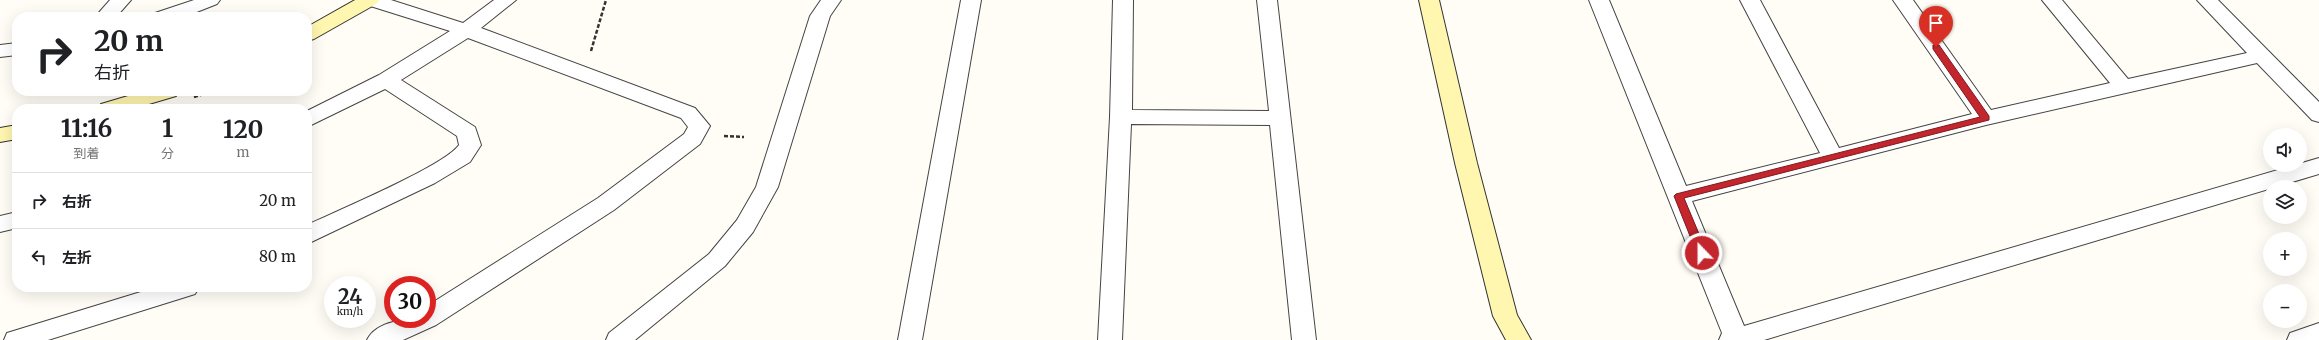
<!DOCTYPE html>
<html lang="ja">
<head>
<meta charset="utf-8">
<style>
	body { margin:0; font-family:Merriweather,"Noto Sans JP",serif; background:#f6f6f6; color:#202124; height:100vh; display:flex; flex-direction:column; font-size:15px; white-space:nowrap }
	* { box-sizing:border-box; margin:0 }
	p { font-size:13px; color:#757577 }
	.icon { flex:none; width:22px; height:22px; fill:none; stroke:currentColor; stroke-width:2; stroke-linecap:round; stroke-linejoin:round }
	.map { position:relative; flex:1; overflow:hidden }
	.panel { position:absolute; left:12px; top:104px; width:300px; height:188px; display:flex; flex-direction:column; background:#fff; border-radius:16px; box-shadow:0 4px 16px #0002 }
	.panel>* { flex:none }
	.hud { position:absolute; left:12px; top:12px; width:300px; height:84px; border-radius:16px; box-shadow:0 4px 16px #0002; background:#fff; color:#202124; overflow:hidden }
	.controls { position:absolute; left:2263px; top:128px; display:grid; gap:8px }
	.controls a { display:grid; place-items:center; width:44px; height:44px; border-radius:50%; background:#fff; box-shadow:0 4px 16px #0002; font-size:20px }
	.speed { position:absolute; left:324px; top:276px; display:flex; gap:8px; font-size:20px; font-weight:700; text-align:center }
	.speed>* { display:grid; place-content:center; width:52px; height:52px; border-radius:50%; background:#fff; box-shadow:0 4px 16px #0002; line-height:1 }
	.speed small { font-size:10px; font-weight:400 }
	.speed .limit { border:6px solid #d22; background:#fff; color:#111 }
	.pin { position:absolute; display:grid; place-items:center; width:34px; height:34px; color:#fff; margin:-41px -17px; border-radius:50% 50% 50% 0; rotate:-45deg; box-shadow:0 0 4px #0007 }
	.pin .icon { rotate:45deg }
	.me { position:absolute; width:44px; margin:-22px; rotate:338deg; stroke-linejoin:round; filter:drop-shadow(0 0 3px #0008) }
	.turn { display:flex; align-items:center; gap:14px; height:84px; padding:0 16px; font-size:18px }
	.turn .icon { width:52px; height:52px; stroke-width:2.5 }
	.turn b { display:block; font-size:28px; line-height:34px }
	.eta { display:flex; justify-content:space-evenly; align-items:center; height:68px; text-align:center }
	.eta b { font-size:24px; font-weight:700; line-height:28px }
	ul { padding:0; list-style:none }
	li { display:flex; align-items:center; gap:12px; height:56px; padding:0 16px; border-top:1px solid #e0e0e0 }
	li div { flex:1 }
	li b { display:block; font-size:15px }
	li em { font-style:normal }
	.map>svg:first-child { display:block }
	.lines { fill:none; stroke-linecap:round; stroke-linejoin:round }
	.street-casing { stroke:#444; stroke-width:2 }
	.secondary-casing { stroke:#333; stroke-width:2 }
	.path { stroke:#333; stroke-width:2.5; stroke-dasharray:4 2; stroke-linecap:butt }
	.street { fill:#fff; fill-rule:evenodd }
	.secondary { fill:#fff6b0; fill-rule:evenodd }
	.route { fill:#c4262e; stroke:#7f191e }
</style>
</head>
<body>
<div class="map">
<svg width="2319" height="340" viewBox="0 0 2319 340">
	<rect width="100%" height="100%" fill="#fffdf5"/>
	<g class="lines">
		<g class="street-casing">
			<path id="street" d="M110,0H131L116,17H95Z
				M194,0H220L217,4L184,17H152L155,13Z
				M361,0H391L463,23L494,0H516L481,28L695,108L710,126L700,144L614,210L436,325L403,340H367C377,320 407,319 427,319V306L598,198L684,134L688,127L681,118L468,38L401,80L475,127L481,145L470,162L435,183L307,244V225C337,211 444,166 459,145L457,136L385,89L307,127V111L379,75L450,31L364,4Z
				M821,0H841L830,16L778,187L753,232L725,266L635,340H606L609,333L709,254L737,220L756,187L810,16Z
				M961,0H981L922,340H898Z
				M1113,0H1133L1132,110L1269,111L1257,0H1277L1316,340H1292L1270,125L1131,124L1122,340H1098L1110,117Z
				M1589,0H1609L1686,186L1820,153L1740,0H1760L1839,148L1972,114L1893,0H1913L1991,110L2110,83L2042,0H2062L2128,79L2247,53L2197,0H2218L2319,102V122L2312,120L2257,63L1986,125L1692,201L1744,326L2319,158V174L1764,340H1719L1722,333Z
				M17,43V55L0,57V45Z
				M17,212V228L0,232V216Z
				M157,287H199L195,294L48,340H4L7,333Z
				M2319,323V340H2287L2290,333Z"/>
		</g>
		<g class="secondary-casing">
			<path id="secondary" d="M355,0H379L376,4L314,39L307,41V27Z
				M1419,0H1439L1477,163L1517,315L1531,340H1506L1493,316L1455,163Z
				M145,91H179L176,96L132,109H98L101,104Z
				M17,125V139L0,142V128Z"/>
		</g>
		<path class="path" d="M591,51L606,0
			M194,97L213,91
			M724,136L744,137"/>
		<use href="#street" class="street"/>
		<use href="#secondary" class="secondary"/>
	</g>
	<path class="route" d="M1933,45H1939L1989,116V120L1684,198L1707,253L1705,256H1698L1674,196L1676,194L1980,117L1933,49Z"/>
</svg>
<div class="controls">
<a><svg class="icon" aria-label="sound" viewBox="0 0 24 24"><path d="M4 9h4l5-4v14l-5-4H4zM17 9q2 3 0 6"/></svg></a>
<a><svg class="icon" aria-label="layers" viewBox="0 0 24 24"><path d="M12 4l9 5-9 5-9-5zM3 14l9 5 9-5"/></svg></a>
<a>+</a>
<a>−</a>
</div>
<div class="speed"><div>24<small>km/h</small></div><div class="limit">30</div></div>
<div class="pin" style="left:1936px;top:47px;background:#d93025"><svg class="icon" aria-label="arrive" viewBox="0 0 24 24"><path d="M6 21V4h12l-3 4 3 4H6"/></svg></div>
<svg class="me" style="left:1702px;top:253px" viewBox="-20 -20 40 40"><circle r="17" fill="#c4262e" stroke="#fff" stroke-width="3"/><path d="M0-11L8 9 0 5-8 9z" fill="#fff"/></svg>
<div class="hud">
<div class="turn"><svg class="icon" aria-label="right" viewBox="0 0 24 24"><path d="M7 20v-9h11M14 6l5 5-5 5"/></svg><div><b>20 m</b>右折</div></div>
</div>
<section class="panel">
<div class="eta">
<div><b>11:16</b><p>到着</p></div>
<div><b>1</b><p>分</p></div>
<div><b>120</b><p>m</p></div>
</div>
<ul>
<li><svg class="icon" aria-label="right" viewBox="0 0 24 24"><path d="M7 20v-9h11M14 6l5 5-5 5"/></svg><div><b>右折</b></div><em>20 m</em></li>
<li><svg class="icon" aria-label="left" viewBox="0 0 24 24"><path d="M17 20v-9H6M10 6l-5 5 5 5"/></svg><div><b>左折</b></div><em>80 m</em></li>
</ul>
</section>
</div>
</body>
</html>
